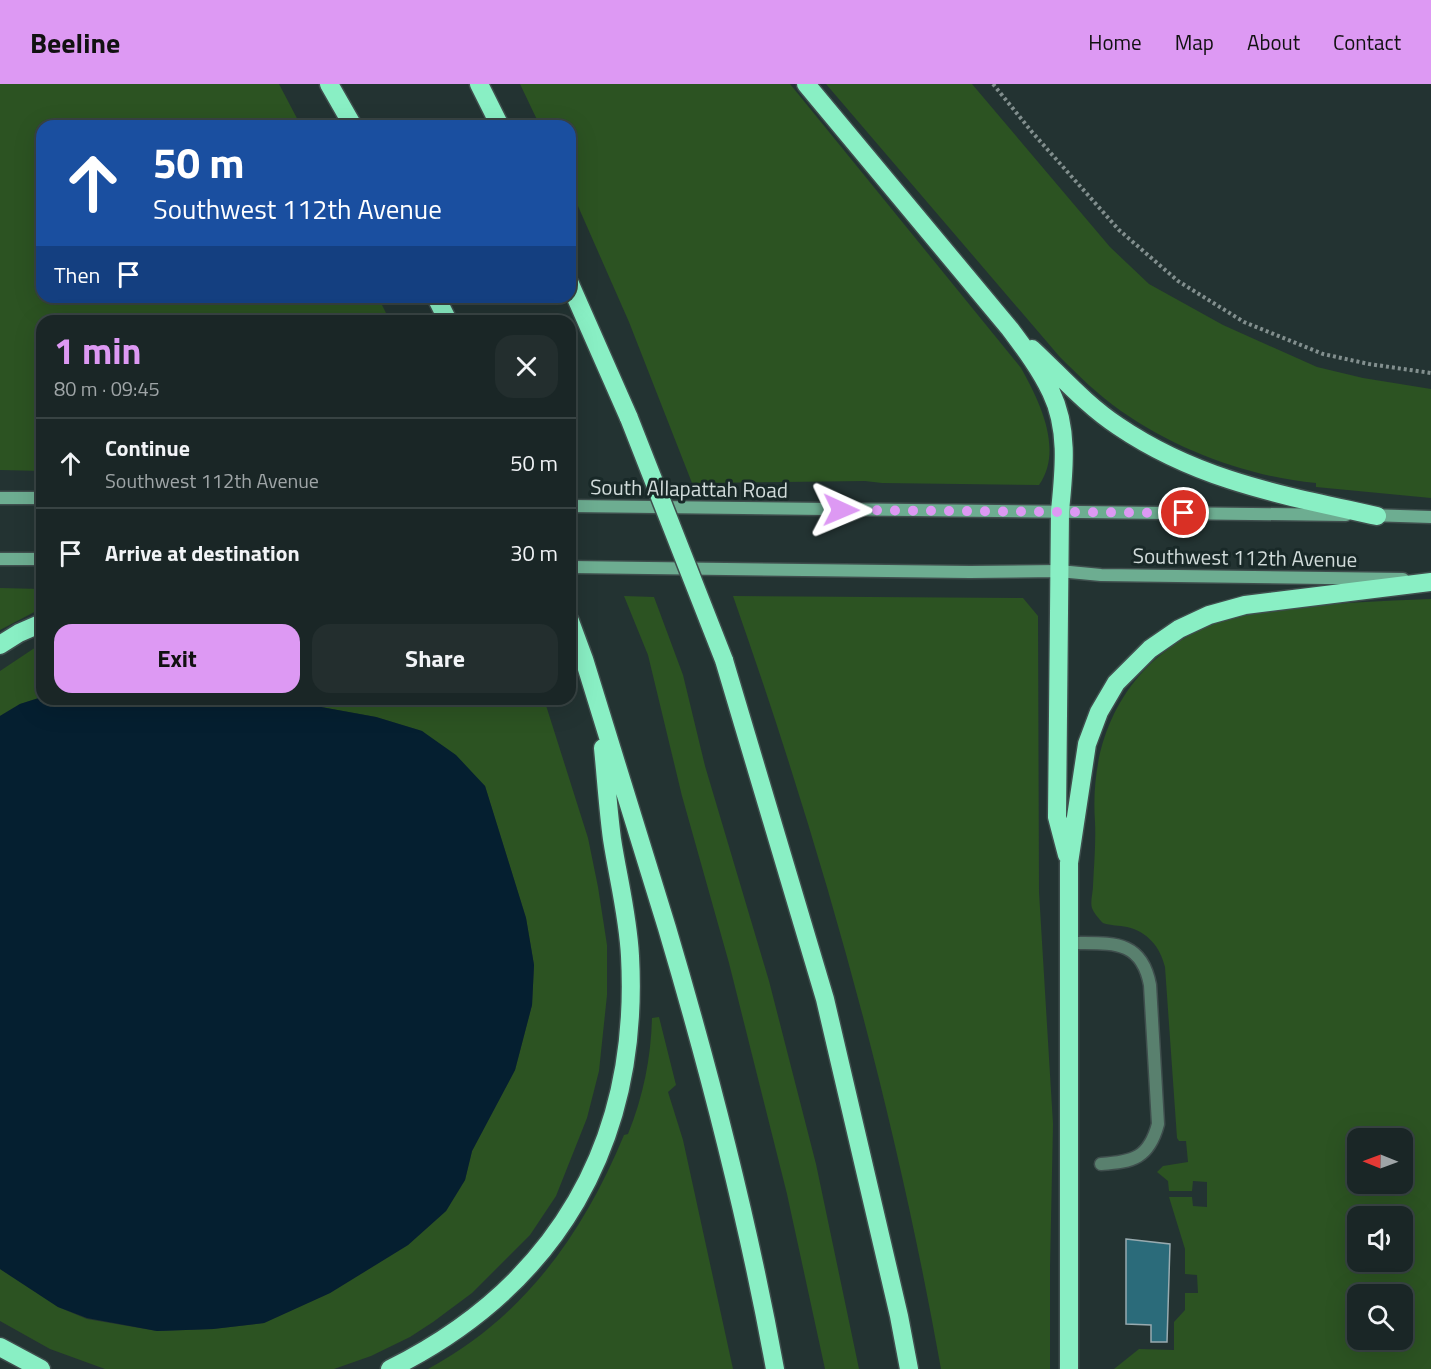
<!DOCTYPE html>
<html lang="en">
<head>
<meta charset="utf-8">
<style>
	body { margin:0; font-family:"Titillium Web",sans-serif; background:#232e2e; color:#f1f3f6; height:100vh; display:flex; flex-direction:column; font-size:22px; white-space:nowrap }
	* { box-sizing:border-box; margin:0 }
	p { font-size:20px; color:#9fa5a7 }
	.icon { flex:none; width:33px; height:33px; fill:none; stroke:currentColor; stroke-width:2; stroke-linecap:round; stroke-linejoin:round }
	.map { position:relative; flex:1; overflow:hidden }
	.side { position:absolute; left:36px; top:231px; width:540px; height:390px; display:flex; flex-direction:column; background:#1a2626; border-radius:18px; box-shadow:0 6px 24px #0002,0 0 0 2px #384343 }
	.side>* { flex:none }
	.guide { position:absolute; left:36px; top:36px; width:540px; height:183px; border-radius:18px; box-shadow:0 6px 24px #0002,0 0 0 2px #384343; background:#1a4fa0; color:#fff; overflow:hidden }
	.needle { width:39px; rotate:271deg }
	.controls { position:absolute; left:1347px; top:1044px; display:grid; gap:12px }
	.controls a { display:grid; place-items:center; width:66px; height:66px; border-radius:12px; background:#1a2626; box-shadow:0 6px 24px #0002,0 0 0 2px #384343; font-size:30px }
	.pin { position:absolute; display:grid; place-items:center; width:51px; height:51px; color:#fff; margin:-26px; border:3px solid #fff; border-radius:50%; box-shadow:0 2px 6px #0007 }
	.me { position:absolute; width:66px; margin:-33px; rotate:91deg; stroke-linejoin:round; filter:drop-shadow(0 0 4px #0008) }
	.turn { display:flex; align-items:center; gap:21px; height:126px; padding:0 18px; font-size:27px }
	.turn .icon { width:78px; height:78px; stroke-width:2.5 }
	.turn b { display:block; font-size:42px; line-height:51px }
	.then { display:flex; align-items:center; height:57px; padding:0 18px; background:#0003; gap:12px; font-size:22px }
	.round { display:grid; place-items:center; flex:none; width:63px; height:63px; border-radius:18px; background:#232e2e }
	.summary { display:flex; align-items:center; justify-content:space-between; height:102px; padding:0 18px }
	h1 { font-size:36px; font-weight:700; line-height:45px; color:#dd99f3 }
	.cta { display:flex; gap:12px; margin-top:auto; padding:12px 18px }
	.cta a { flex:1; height:69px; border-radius:18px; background:#dd99f3; color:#111; font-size:24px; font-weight:700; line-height:69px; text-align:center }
	.cta a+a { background:#232e2e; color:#f1f3f6 }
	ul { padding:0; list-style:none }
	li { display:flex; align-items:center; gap:18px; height:90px; padding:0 18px; border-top:2px solid #384343 }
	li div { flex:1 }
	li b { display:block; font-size:22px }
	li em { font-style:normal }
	header { display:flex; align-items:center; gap:36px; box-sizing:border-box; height:84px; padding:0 30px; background:#dd99f3; color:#111 }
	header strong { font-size:28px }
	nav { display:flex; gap:33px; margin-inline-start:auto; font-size:21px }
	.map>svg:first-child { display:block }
	.green { fill:#2c5322; fill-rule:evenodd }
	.water { fill:#051f30 }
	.building { fill:#2b6b7a; stroke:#98abb0; stroke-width:1.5 }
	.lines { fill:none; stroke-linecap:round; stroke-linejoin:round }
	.service-casing { stroke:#3f4e4d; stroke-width:15 }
	.secondary-casing { stroke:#3f4e4d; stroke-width:15 }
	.motorway-casing { stroke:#3f4e4d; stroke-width:21 }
	.path { stroke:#828f8e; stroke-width:4; stroke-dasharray:3 3; stroke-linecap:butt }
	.service { stroke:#59806e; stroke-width:12 }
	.secondary { stroke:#6dad91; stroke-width:12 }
	.motorway { stroke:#89efc4; stroke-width:18 }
	.motorway-bridge-casing { stroke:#3f4e4d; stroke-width:21; stroke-linecap:butt }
	.motorway-bridge { stroke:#89efc4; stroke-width:18 }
	.route { stroke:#dd99f3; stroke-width:10; stroke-dasharray:0 18 }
	.labels { text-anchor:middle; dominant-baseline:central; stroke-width:6; stroke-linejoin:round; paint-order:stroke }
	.street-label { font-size:21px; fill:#d1dbda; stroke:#192928 }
</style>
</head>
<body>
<header>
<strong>Beeline</strong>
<nav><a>Home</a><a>Map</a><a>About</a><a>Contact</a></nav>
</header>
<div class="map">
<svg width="1431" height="1285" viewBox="0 0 1431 1285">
	<rect width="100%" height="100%" fill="#233332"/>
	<path class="green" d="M0,0H279L301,42H42V213H378L390,237H42V387L0,386Z
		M520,0H790L1021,284C1039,316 1064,366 1039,401L882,399L865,397L692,399L629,238L570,104V42H540Z
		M826,0H972L1110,163L1149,200L1223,241L1317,283L1363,294L1431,305V414L1316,403V399C1246,392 1179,367 1121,327C1098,311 1078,291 1059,272Z
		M0,504L42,505V524L0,546Z
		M624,512L654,513L683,591L705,682L769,897L816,1080L859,1285H825L787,1110L729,879L682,712L648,571Z
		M733,512L1023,514L1038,532L1039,808L1053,1040L1050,1183V1285H941C894,1021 822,765 733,512Z
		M1431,515V1285H1114L1139,1265L1174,1266V1238L1185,1226V1209H1198L1197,1191L1185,1190V1165L1169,1113H1192L1193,1122L1207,1123V1098L1193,1097L1192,1107H1169L1168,1097L1157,1088L1163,1082L1188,1078L1186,1057H1179L1177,1054L1165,883C1160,863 1148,848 1127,843C1119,841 1111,842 1103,839C1099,835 1094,829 1092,824C1090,818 1093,808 1093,802C1094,780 1096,759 1095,738C1088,638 1140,560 1236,532C1250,527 1267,527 1281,525C1331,519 1381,517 1431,515ZM1358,1054H1402V1100H1358ZM1358,1132H1402V1178H1358ZM1358,1210H1402V1256H1358Z
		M42,559V613L20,620L0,632V587Z
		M277,615H544L588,754L598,803L607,861V911L599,987L587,1034L556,1112L530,1151L472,1209L433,1238L410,1253L371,1272L334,1285H105L50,1265L0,1237V1185L58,1223L87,1235L157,1247L213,1245L264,1239L330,1209L408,1161L446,1127L465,1096L472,1067L515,986L532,921L534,881L526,834L485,702L422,647L376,633Z
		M659,933L676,1001L668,1008L683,1056L733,1285H428C524,1233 583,1150 624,1051L628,1050C643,1013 651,974 652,934Z"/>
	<path class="water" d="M42,613V615H277L376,633L422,647L456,671L485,702L526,834L534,881L532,921L515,986L472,1067L465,1096L446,1127L408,1161L330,1209L264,1239L213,1245L157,1247L87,1234L58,1223L0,1185V632L20,620Z"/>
	<path class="building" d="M1126,1155L1170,1160L1167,1258H1151V1241L1126,1240Z"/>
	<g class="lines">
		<g class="service-casing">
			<path id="service" d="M1069,859C1109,860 1141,853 1150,901L1158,1040C1149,1074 1133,1078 1101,1080"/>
		</g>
		<g class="secondary-casing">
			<path id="secondary" d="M0,414H42
				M570,422L1346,431
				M1369,431L1431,433
				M0,475H42
				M570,483L970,488L1059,487L1101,491L1403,495"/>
		</g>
		<g class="motorway-casing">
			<path id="motorway" d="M329,0L353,42
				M479,0L500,42
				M806,0L1010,245C1025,265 1040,285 1051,308C1069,345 1064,387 1060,427L1057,733L1067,771
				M570,200L629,334
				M436,213L448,237
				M1032,265C1060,291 1086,321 1118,342C1199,397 1283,411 1377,432
				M570,537L584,575C611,665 640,754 667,844C710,989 748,1136 775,1285
				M0,561L19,549L42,539
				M724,576L825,915L899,1232L909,1285
				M0,1263L41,1285
				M390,1285C557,1202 640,1058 630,872C628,832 618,794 612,755C608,725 606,694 603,664
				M1069,1285V779L1087,660L1099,628L1116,599L1150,565L1179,545L1209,531L1245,521L1431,498"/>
		</g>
		<path class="path" d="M993,0L1032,48L1119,146L1178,197L1244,238L1323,270L1369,280L1431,289"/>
		<use href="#service" class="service"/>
		<use href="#secondary" class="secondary"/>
		<use href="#motorway" class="motorway"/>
		<g class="motorway-bridge-casing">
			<path id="motorway-bridge" d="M629,334L724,576"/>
		</g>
		<use href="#motorway-bridge" class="motorway-bridge"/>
	</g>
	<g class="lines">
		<path class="route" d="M841,426L1184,429"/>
	</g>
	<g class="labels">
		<g class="street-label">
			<text transform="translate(689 404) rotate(1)">South Allapattah Road</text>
			<text transform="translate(1245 473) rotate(1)">Southwest 112th Avenue</text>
		</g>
	</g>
</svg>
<div class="controls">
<a><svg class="needle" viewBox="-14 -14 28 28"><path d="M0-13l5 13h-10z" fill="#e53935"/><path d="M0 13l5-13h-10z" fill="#9fa5a7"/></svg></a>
<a><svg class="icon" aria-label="sound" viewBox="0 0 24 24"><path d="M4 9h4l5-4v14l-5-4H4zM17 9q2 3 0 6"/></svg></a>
<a><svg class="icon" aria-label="search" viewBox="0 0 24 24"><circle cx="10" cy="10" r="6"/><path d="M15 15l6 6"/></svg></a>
</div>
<div class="pin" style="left:1184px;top:429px;background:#d93025"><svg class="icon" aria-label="arrive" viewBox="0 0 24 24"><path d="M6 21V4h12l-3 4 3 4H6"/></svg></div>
<svg class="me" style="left:841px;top:426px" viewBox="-20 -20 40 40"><path d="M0-17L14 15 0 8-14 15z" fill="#dd99f3" stroke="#fff" stroke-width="4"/></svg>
<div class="guide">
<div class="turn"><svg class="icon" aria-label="ahead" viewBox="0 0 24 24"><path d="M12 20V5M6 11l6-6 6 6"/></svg><div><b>50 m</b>Southwest 112th Avenue</div></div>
<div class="then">Then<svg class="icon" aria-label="arrive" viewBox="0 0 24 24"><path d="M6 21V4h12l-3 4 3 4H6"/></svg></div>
</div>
<section class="side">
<div class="summary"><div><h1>1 min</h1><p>80 m · 09:45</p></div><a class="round"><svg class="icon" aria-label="close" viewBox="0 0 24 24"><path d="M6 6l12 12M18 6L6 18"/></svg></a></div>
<ul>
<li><svg class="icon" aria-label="ahead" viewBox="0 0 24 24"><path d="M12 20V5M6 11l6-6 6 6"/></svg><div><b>Continue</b><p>Southwest 112th Avenue</p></div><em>50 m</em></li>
<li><svg class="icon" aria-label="arrive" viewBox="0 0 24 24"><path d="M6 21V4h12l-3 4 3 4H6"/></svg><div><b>Arrive at destination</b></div><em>30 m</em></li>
</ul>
<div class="cta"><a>Exit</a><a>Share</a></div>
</section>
</div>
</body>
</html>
